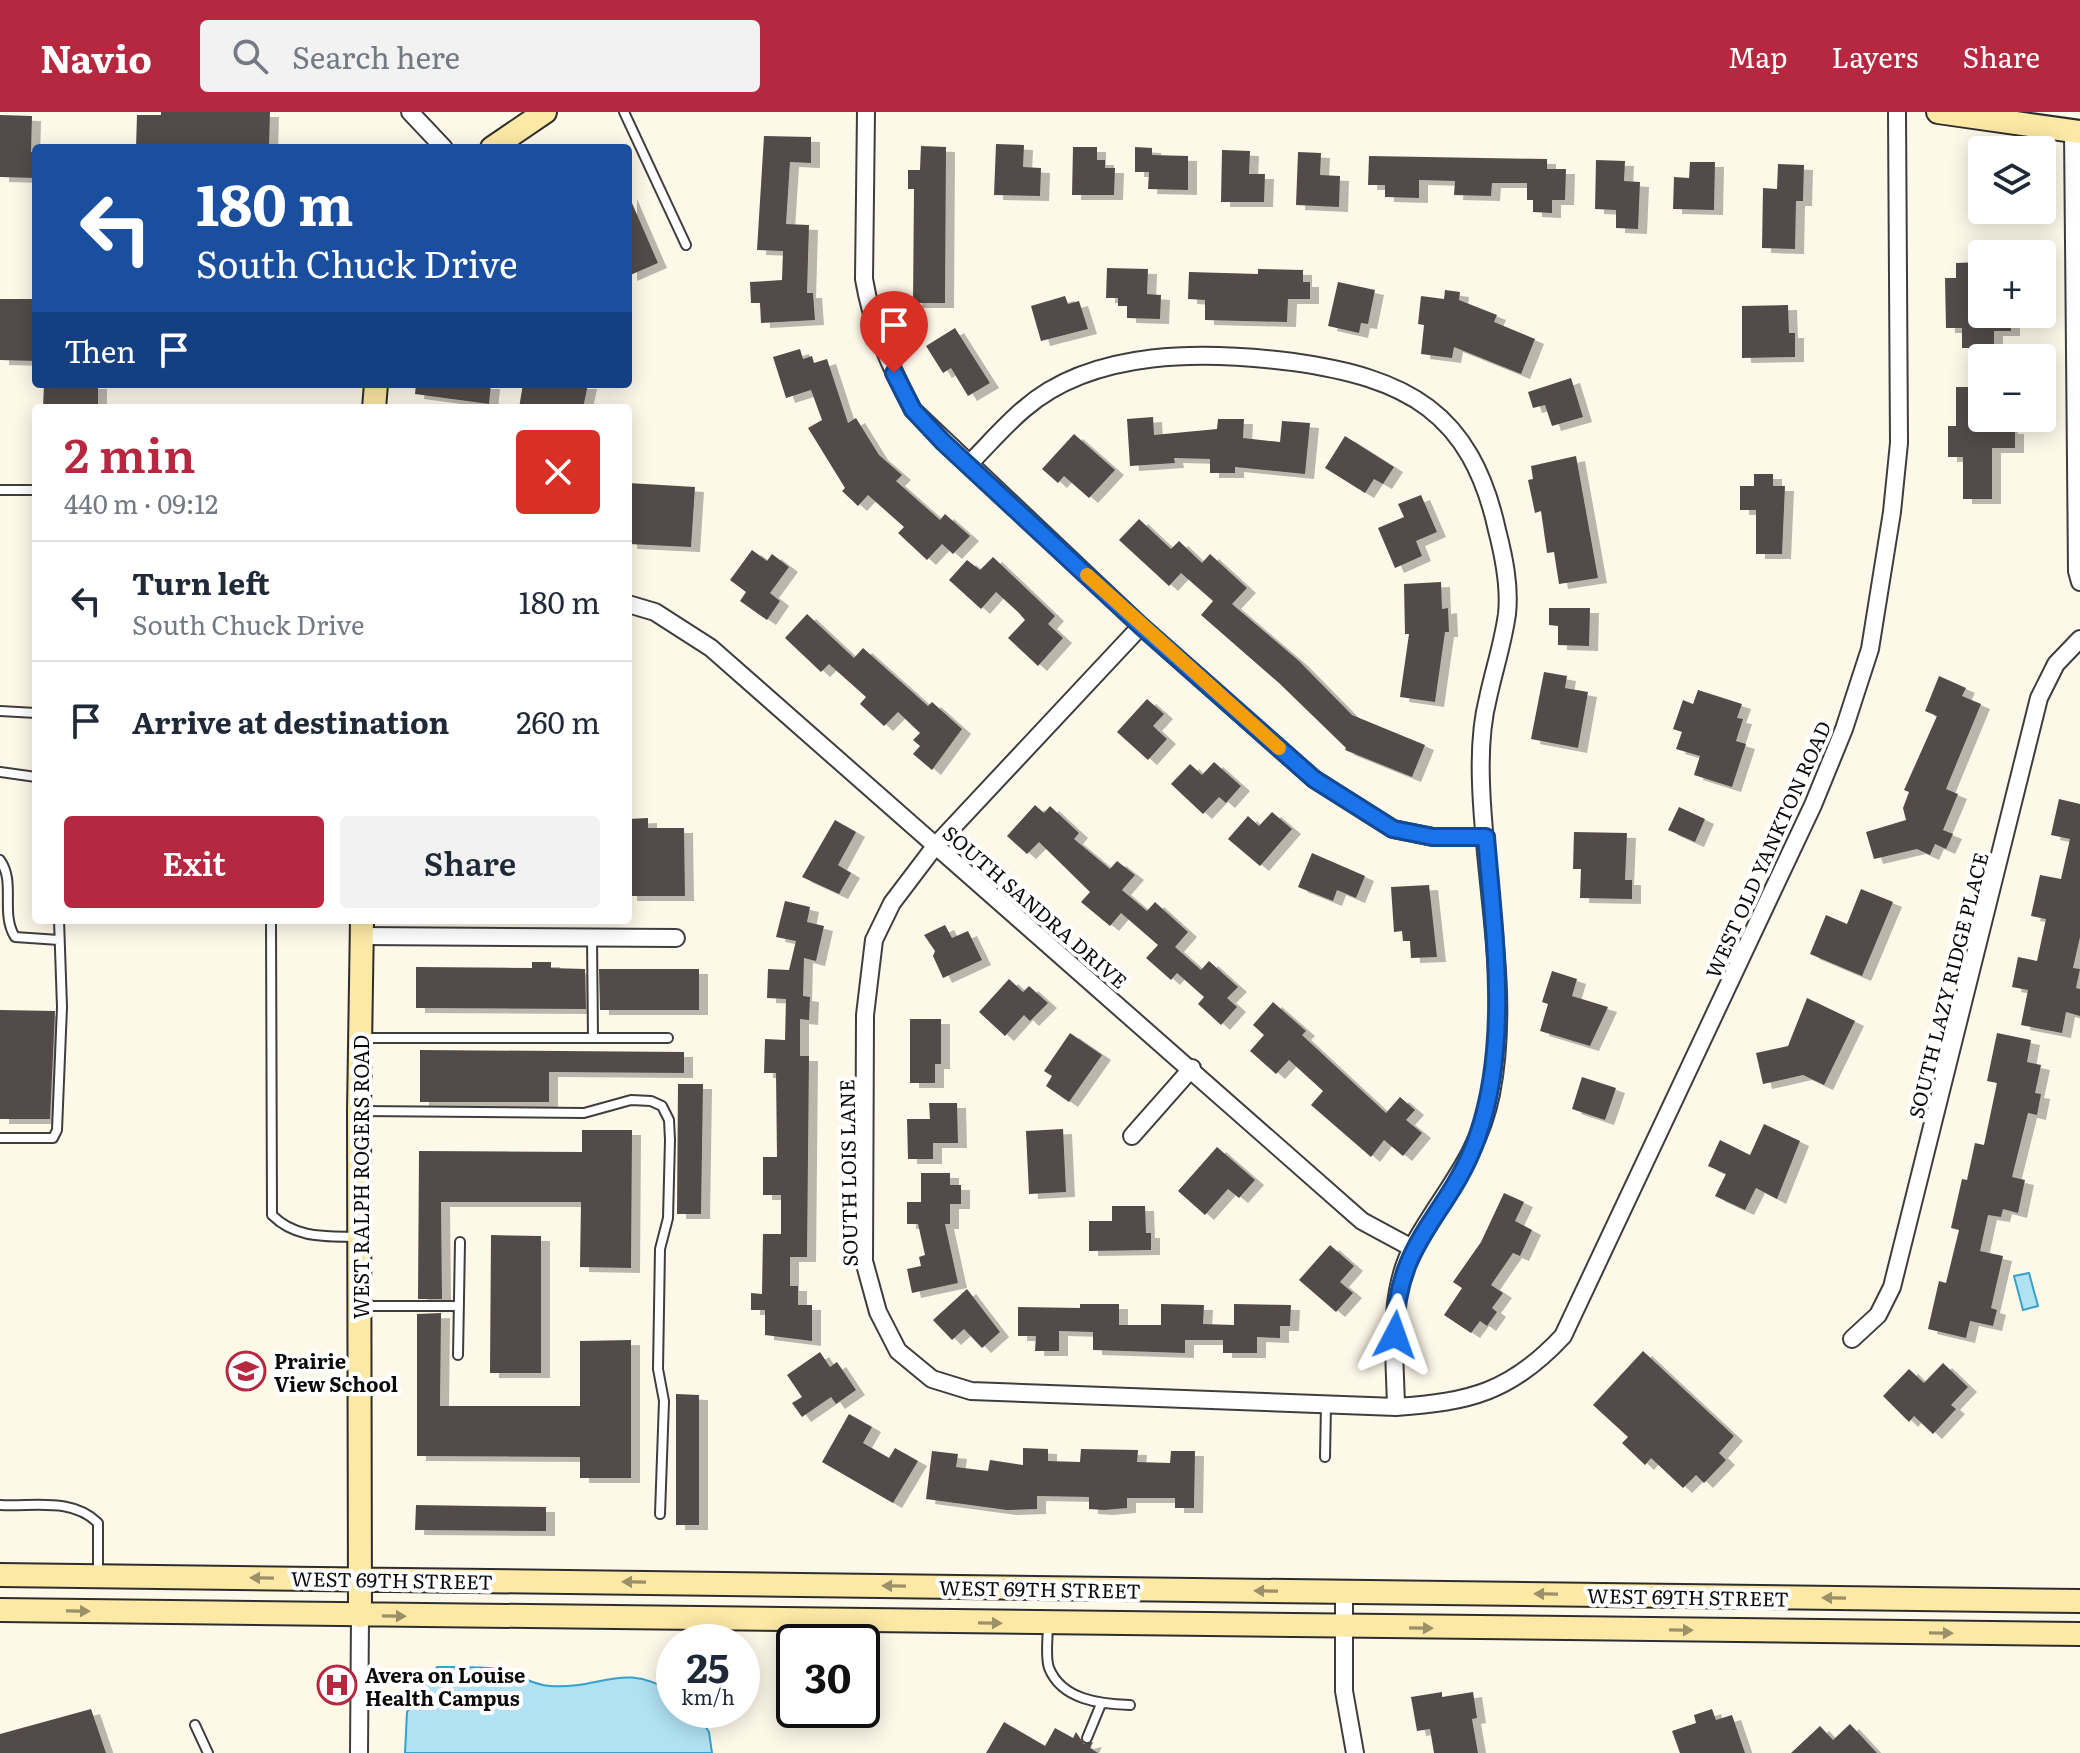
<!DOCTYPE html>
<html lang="en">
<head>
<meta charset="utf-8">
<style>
	body { margin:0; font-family:Literata,serif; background:#f2f2f3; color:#1f2937; height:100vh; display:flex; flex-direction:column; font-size:30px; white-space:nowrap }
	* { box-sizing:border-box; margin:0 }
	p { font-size:26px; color:#747a83 }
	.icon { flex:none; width:44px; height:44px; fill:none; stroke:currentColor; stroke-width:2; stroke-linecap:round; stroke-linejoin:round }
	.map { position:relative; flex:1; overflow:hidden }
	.panel { position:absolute; left:32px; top:292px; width:600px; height:520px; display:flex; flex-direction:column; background:#fff; border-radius:8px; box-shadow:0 4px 20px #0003 }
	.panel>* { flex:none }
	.banner { position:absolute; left:32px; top:32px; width:600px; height:244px; border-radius:8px; box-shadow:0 4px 20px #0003; background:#1a4fa0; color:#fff; overflow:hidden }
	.controls { position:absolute; left:1968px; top:24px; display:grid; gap:16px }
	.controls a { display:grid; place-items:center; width:88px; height:88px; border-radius:8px; background:#fff; box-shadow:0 4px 20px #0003; font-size:40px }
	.speed { position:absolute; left:656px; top:1512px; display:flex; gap:16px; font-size:40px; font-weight:700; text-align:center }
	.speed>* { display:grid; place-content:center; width:104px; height:104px; border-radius:50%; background:#fff; box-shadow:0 4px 20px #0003; line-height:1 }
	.speed small { font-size:20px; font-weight:400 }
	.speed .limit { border:4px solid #111; border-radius:12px; background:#fff; color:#111 }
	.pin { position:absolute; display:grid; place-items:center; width:68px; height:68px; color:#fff; margin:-82px -34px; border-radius:50% 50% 50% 0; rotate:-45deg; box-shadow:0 0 8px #0007 }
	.pin .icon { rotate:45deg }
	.me { position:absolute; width:88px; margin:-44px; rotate:4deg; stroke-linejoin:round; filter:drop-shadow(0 0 6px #0008) }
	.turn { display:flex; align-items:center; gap:28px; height:168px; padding:0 32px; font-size:36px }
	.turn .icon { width:104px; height:104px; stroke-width:2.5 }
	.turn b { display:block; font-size:56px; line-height:68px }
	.then { display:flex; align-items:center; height:76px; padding:0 32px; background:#0003; gap:16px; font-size:30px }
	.round { display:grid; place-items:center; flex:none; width:84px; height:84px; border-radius:8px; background:#f2f2f3 }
	.head { display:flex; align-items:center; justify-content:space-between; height:136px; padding:0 32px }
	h1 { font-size:48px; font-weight:600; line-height:60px; color:#b5283f }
	.cta { display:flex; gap:16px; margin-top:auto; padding:16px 32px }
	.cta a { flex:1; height:92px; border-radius:8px; background:#b5283f; color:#fff; font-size:32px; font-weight:600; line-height:92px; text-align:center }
	.cta a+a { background:#f2f2f3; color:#1f2937 }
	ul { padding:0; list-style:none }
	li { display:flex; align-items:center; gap:24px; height:120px; padding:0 32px; border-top:2px solid #e0e1e3 }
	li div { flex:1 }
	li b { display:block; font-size:30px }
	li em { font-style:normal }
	header { display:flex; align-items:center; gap:48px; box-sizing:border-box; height:112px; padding:0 40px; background:#b5283f; color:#fff }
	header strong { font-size:38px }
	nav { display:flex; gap:44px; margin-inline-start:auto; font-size:28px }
	.search { width:560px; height:72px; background:#f2f2f3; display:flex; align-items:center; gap:20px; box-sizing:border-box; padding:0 28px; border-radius:8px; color:#747a83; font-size:30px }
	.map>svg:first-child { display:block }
	.water { fill:#b0e2f4; stroke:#39a0c8; stroke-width:2 }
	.building { fill:#534b48; filter:url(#shadow) }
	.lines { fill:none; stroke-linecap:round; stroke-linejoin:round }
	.lane-casing { stroke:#3e3e3e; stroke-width:12 }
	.street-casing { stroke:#3e3e3e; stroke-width:20 }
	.secondary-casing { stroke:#2d2d2d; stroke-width:26 }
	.lane { stroke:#fff; stroke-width:8 }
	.street { stroke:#fff; stroke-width:16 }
	.secondary { stroke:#fce9a6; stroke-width:22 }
	.oneway { fill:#9c9068 }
	.route-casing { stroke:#114b97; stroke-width:20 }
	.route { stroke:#1a73e8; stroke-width:14 }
	.slow { stroke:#f59e0b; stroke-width:14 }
	.labels { text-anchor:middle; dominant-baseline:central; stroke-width:8; stroke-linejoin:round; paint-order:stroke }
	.street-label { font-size:20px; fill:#0b0b0b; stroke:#fff }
	.poi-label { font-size:20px; font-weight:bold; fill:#0b0b0b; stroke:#fff; text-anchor:start }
</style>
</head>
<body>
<header>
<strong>Navio</strong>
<div class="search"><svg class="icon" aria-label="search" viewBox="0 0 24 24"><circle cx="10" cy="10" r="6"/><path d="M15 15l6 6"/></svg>Search here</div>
<nav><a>Map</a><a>Layers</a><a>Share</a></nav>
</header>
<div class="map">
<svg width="2080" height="1641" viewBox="0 0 2080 1641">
	<defs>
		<filter id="shadow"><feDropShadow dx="9" dy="5" stdDeviation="0" flood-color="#0004"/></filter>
	</defs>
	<rect width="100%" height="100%" fill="#fef8e9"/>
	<path class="water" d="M2029,1161L2038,1194L2023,1198L2014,1164Z
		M437,1555C456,1555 479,1554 498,1557C516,1560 530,1573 550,1574C602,1578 622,1548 674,1581V1598H694L709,1620L712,1641H405L407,1600Z"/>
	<path class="building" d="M161,0H270L269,35L136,36L137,3H161Z
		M0,3L32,4L31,40H36V66L0,65Z
		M764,24L811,25V51L790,50L786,112L809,113L807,181H813L815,208L761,211L760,191H751L750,170L782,168L783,139L757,138Z
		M996,32L1024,33L1023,55L1041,56L1040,84L994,83Z
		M921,34L946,35L945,191H913L914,77H908V58H920Z
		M1073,35H1097V48H1105V56H1115L1114,83H1072Z
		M1135,35L1152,36V43L1188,44V78L1148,77L1149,60H1135Z
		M1222,38L1250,39L1249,62H1265L1264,90H1221Z
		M1298,40L1321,41L1320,63L1340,64L1339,95L1296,93Z
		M1369,44L1547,47V57H1566L1565,88H1552V101L1533,100V88H1527V71H1492L1491,84L1454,83L1455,69L1419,68V86L1385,85V73H1368Z
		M1596,48L1625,49L1624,69L1640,70L1638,117L1616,116V98L1595,97Z
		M1690,50H1715L1714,98L1673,97L1674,65L1689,66Z
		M1778,52L1804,53L1803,89H1796L1795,137L1762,136L1763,76L1777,77Z
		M628,82L658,151L628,164Z
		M1982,150V202H2011V219H1994V236H1962V216H1946L1945,166H1956V151Z
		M1107,156L1148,157L1147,182L1161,183L1160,207L1127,206V194H1118V186H1106Z
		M1258,157L1303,158V170H1310V187H1288L1287,210L1205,208V188L1188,187L1189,160L1258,162Z
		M1338,170L1375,178L1368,212L1361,211L1359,221L1328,214Z
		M1445,178L1460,180L1459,188L1497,203L1494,210L1535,227L1521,262L1454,235L1452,246L1421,242L1424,213L1418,212L1421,184L1444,187Z
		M1065,184L1068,192L1079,189L1088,217L1041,229L1031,194Z
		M0,187H36V249L0,248Z
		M1788,193L1789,221H1795V245L1742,246V194Z
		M955,216L990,271L968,284L951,256L943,261L926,234Z
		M800,237L803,247L812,244L814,251L827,247L848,311L856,306L879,343L902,363L896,369L940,408L945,402L970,424L953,442L942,432L927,448L898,421L904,415L868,383L858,394L842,379L845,376L808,316L822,308L811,278L786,286L773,245Z
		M1571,266L1583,305L1552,314L1545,293L1533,296L1528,280Z
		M44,272H98V296H43Z
		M416,272H491L489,292L415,282Z
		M523,272H588L583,296H519Z
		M1956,275H1982V306H2009V317H2015V336H1992V387H1963V345H1948V314H1956Z
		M1153,305L1154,323L1217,317L1218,307H1244L1243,326L1280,330L1282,309L1310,311L1305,362L1235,355V361H1210V347L1174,346L1175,351L1130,354L1127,307Z
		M1074,322L1115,358L1089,386L1064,364L1058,371L1042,357Z
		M1345,324L1394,355L1383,372L1374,367L1365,381L1325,356Z
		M1576,344L1598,466L1559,472L1554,440L1547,441L1541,399L1535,401L1528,368L1533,367L1531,354Z
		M1754,362H1773V374H1785L1782,442H1756V398H1740V374H1754Z
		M628,371L695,375L691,435L628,432Z
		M1421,383L1437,420L1416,429L1422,444L1395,456L1378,416L1404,405L1398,392Z
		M1139,407L1171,437L1179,429L1202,451L1210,442L1247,476L1232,492L1299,549L1352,603L1425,633L1412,665L1345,638L1346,636L1279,571L1201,503L1213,489L1181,461L1169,474L1119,428Z
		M752,438L767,449L772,442L789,455L770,481L780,489L767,508L740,489L746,480L730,468Z
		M993,445L1055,504L1048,512L1063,526L1038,554L1008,526L1025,508L1019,501L996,480L981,497L949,468L967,448L980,458Z
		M1441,470L1442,497L1448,496L1449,520H1445L1435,590L1400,585L1409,522H1405L1404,472Z
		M1549,496H1590L1589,534L1558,533V514L1549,513Z
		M807,502L854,546L863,536L928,594L932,590L962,617L932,658L913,642L920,634L913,628L920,621L898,600L884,614L860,592L866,585L829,552L821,560L785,526Z
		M1544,560L1567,564L1565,576L1588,580L1578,636L1531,627Z
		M1939,564L1966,576L1962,584L1981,592L1946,677L1958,682L1943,718L1953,722L1946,737L1935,732L1930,743L1917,737L1874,747L1866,720L1906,708L1903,696L1909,680L1904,678L1937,604L1925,599Z
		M1698,578L1742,592L1737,606L1743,607L1736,629L1746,632L1732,675L1694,663L1700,644L1676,637L1682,620L1673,617L1683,588L1693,592Z
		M1147,587L1164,602L1153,614L1167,627L1148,648L1117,620Z
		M1214,650L1241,674L1226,691L1219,685L1203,702L1171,672L1190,652L1202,663Z
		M2059,687L2080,692V825L2073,856L2080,857L2076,876L2080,877V904L2066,900L2062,921L2021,913L2028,878L2012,875L2018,845L2037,849L2046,807L2031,804L2040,763L2061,767L2070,727L2051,723Z
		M1035,693L1044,701L1050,694L1079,721L1074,727L1110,757L1117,749L1135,763L1122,778L1147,799L1155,790L1188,820L1175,835L1201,858L1209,849L1238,875L1227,886L1237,895L1221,913L1198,892L1204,885L1177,861L1171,868L1146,846L1158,833L1121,801L1110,814L1081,790L1090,780L1039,730L1027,742L1007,724Z
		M1679,695L1705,707L1695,730L1668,718Z
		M1272,700L1292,717L1260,754L1228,727L1248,704L1259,714Z
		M648,706V716H684L685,784H628V707Z
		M835,708L856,720L838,753L851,761L839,782L802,765Z
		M1574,720L1627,721L1625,768H1632V787L1580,786L1581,757H1573Z
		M1312,741L1365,764L1356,786L1337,778L1333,789L1298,775Z
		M1429,773L1437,845L1411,846L1410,829H1403L1402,819L1394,820L1391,775Z
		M1861,777L1893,790L1862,864L1810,842L1826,803L1847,812Z
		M785,789L810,795L807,810L824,814L816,849L804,846L803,884L810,885L809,908L800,907V944H809L807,1145H790V1174H798V1193H812V1229L765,1223V1198H751V1181L762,1182L763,1122H781V1083H763V1045H777L776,961H764L765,927L785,928L786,887L767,886L768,857L789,858L796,829L776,825Z
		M945,813L952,826L968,819L982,848L943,866L933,844L935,839L924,823Z
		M532,850H551V856L585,857L586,897L416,896V855L532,856Z
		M599,857H699V898H600Z
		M1552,859L1577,867L1572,884L1608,895L1590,934L1540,919L1548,892L1542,890Z
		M1009,867L1023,880L1029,874L1048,891L1030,909L1024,903L1005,924L979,900Z
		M1807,886L1855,909L1824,973L1803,963L1763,972L1756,941L1788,934Z
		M1273,890L1306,919L1302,923L1386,1001L1400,985L1415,998L1406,1008L1422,1021L1403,1044L1384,1028L1371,1045L1311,993L1323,979L1289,948L1276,962L1250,939L1264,923L1253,913Z
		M0,898L55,899L50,1007H0Z
		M910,907H941V952H935V971H910Z
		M1070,921L1102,943L1069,990L1046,974L1052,964L1044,959Z
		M1997,921L2031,928L2027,950L2041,953L2035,981L2041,982L2037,1003L2028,1001L2012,1065L2025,1068L2018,1101L2003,1097L2001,1105L1988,1103L1980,1139L2003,1144L1991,1196L1997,1198L1993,1214L1970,1209L1966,1226L1928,1217L1939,1169L1946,1171L1959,1118L1951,1116L1962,1067L1967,1068L1975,1031L1984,1033L1997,971L1987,969Z
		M420,938L684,940V961L549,960V990H420Z
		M1582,965L1616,976L1605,1008L1572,997Z
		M678,972H703L701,1102H677Z
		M929,991H957L958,1031H933V1047H908L907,1007H930Z
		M1764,1012L1800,1029L1777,1087L1756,1076L1745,1098L1715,1084L1726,1062L1708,1054L1720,1028L1750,1043Z
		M1063,1017L1066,1080L1029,1082L1026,1019Z
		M582,1018H632L631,1156L580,1155L581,1090H441L442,1187H418L419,1039L582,1040Z
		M1217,1035L1255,1068L1239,1086L1228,1077L1205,1103L1178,1079Z
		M921,1061H950V1073H961V1092H950V1112H945L958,1171L912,1181L907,1157L921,1154L919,1145L925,1143L918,1112H907V1090H921Z
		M1504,1081L1524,1090L1515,1109L1532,1118L1520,1144L1513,1141L1491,1173L1503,1181L1492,1196L1497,1200L1487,1214L1480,1209L1471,1221L1444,1203L1462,1176L1453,1170L1481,1130Z
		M1112,1094H1145L1146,1121H1151V1138L1089,1139V1109H1112Z
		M491,1123L541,1124V1261H490Z
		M1330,1133L1354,1154L1340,1170L1353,1181L1336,1200L1299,1168Z
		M967,1177L1000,1220L982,1236L964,1217L952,1228L933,1208Z
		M1080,1192H1119V1213H1161V1192L1204,1193L1203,1212L1234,1213V1192L1291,1193L1290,1214H1280V1226L1257,1225V1241H1223V1228H1185V1241L1093,1238V1220L1059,1219V1239H1035L1036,1224H1018V1195L1080,1196Z
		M441,1201L440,1294H580V1229L631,1228V1366H580V1345L417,1344V1202Z
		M1643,1239L1734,1324L1719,1341L1726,1348L1704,1371L1696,1363L1683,1376L1651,1346L1645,1353L1622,1331L1628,1325L1593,1293Z
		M820,1240L830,1255L837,1250L856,1278L836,1292L831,1285L802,1305L792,1291L802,1285L787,1263Z
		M1943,1251L1968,1275L1951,1293L1956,1297L1933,1322L1914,1304L1909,1310L1883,1284L1909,1257L1924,1271Z
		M676,1282L699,1283V1413H676Z
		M849,1302L872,1315L863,1331L889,1346L895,1336L918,1349L893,1391L822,1350Z
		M1023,1336L1048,1337V1349L1080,1350L1081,1337L1138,1338L1137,1350L1170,1351L1171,1339H1195L1194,1396H1175V1386H1127V1396L1104,1398L1089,1397V1385L1037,1384V1397L1007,1398L926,1387L932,1339L958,1342L956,1355L988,1359L990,1348L1023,1353Z
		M416,1393L546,1395V1419L415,1418Z
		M1442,1580V1585L1473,1580L1477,1606L1472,1607L1478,1641H1434L1430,1617L1417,1619L1411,1585Z
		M91,1597L106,1641H0V1622Z
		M1712,1597L1716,1608L1732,1603L1745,1641H1680L1672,1619L1696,1611L1694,1603Z
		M1004,1610L1045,1634L1055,1616L1073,1626L1076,1620L1084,1632L1093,1630L1090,1636L1098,1641H986Z
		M1850,1612L1877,1641H1791L1820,1614L1833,1628Z"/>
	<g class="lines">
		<g class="lane-casing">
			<path id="lane" d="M624,0L686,133
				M0,378H36
				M0,599L36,601
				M0,660L36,665
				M0,748C16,770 0,801 15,825L59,828
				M271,808L272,1103C296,1127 326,1124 358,1125
				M592,826L593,926
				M361,926H668
				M359,999L584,1001L631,988L651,989L662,994L669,1008L670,1028L668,1106L660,1137L658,1257L664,1289L660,1402
				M0,1026H53L57,1018L62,895L59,808
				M360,1194H459
				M458,1243L460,1130
				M1325,1345L1326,1292
				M0,1393C33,1395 72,1385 98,1411V1463
				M1048,1512C1048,1525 1045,1545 1049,1556C1062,1588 1100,1592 1130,1593
				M195,1613L208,1641
				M1087,1626L1101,1592"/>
		</g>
		<g class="street-casing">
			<path id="street" d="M410,0L444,36
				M866,0L864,167C872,215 891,256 913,298L1141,514L1314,667L1393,717L1433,725H1486
				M2073,19L2077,459L2080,470
				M969,352C987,334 1005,313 1024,297C1094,236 1206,239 1293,250C1407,266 1471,300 1497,418C1504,445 1510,474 1507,502C1503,531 1494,558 1488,586C1481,613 1480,643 1481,671C1484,773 1511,880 1491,982C1478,1046 1442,1081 1413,1134C1387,1182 1395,1243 1396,1295
				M628,492L655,500L711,536L1362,1109L1412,1136
				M1141,514L936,733L892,791L874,828L865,903L864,1149L878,1200L898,1239L932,1267L971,1279L1396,1295C1470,1290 1511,1280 1563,1224L1813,693L1844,617L1870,537L1892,400L1899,331L1897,0
				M362,824L676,826
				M1132,1024L1192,956
				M1852,1227L1878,1203L1892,1175L2039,586L2056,552L2080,527
				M1344,1480V1579L1355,1641
				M359,1641L360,1504"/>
		</g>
		<g class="secondary-casing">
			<path id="secondary" d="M1938,0L2080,20
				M492,36L545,0
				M374,296L376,272
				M0,1463L2080,1489
				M0,1498L2080,1522
				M360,1504L359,999L362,808"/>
		</g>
		<use href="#lane" class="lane"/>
		<use href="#street" class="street"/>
		<use href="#secondary" class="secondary"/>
	</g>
	<defs><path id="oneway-solid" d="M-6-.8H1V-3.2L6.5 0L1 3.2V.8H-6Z" transform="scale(2)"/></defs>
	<g class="oneway">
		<use href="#oneway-solid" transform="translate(262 1466) rotate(-179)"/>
		<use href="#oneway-solid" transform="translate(634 1470) rotate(-179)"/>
		<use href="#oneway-solid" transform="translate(894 1474) rotate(-179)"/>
		<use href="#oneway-solid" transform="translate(1266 1479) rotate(-179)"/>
		<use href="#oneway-solid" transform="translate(1546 1482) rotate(-179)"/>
		<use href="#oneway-solid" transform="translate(1834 1486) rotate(-179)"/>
		<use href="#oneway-solid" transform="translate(78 1499) rotate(1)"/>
		<use href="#oneway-solid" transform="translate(394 1504) rotate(1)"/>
		<use href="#oneway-solid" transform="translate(990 1511) rotate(1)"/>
		<use href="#oneway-solid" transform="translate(1421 1516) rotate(1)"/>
		<use href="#oneway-solid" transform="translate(1681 1518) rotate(1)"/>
		<use href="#oneway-solid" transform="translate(1941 1521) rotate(1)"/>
	</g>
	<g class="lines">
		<g class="route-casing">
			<path id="route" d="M894,261L913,298L943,330L1141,514L1314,667L1393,717L1433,725H1486C1494,822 1510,929 1478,1023C1451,1103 1395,1127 1395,1223"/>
		</g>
		<use href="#route" class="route"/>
		<path class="slow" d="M1087,463L1279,636"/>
	</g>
	<defs>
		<g id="school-ring" transform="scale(2)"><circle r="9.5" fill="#fff" stroke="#b5283f" stroke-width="1.5"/><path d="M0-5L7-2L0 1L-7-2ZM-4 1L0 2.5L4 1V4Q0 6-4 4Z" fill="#b5283f"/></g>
		<g id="hospital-ring" transform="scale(2)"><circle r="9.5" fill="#fff" stroke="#b5283f" stroke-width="1.5"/><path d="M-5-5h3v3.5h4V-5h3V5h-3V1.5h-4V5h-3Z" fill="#b5283f"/></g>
	</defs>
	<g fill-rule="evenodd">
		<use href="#school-ring" x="246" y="1259"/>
		<use href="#hospital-ring" x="337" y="1573"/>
	</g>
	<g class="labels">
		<g class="street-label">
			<text transform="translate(1767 737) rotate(-66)">WEST OLD YANKTON ROAD</text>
			<text transform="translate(1036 794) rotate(41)">SOUTH SANDRA DRIVE</text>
			<text transform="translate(1947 873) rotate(-76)">SOUTH LAZY RIDGE PLACE</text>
			<text transform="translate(847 1061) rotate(-91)">SOUTH LOIS LANE</text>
			<text transform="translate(360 1065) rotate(-90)">WEST RALPH ROGERS ROAD</text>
			<text transform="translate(392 1467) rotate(1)">WEST 69TH STREET</text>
			<text transform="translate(1040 1476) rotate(1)">WEST 69TH STREET</text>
			<text transform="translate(1688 1484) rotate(1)">WEST 69TH STREET</text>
		</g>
		<g class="poi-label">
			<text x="274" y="1248">Prairie<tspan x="274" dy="23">View School</tspan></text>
			<text x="365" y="1562">Avera on Louise<tspan x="365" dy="23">Health Campus</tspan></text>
		</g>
	</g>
</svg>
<div class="controls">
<a><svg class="icon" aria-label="layers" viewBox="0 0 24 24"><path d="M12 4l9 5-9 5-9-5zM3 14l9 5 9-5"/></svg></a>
<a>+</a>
<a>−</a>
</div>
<div class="speed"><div>25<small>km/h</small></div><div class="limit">30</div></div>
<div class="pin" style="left:894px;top:261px;background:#d93025"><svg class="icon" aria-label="arrive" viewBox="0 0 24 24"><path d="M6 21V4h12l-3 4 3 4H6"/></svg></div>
<svg class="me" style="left:1395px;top:1223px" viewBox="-20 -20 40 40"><path d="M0-17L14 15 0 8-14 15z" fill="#1a73e8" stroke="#fff" stroke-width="4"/></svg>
<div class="banner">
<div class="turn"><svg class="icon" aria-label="left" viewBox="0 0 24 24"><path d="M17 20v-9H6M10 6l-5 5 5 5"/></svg><div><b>180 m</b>South Chuck Drive</div></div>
<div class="then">Then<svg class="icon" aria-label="arrive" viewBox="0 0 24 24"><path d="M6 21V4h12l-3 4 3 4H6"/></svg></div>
</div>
<section class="panel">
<div class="head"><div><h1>2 min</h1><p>440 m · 09:12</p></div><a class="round" style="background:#d93025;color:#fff"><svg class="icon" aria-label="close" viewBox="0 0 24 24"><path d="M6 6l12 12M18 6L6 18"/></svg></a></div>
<ul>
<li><svg class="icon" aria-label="left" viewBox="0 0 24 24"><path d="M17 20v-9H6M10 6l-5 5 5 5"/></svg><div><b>Turn left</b><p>South Chuck Drive</p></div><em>180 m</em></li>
<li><svg class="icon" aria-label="arrive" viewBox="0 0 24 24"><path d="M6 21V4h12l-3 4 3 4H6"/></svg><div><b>Arrive at destination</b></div><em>260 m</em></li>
</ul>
<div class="cta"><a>Exit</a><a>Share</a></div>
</section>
</div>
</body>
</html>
